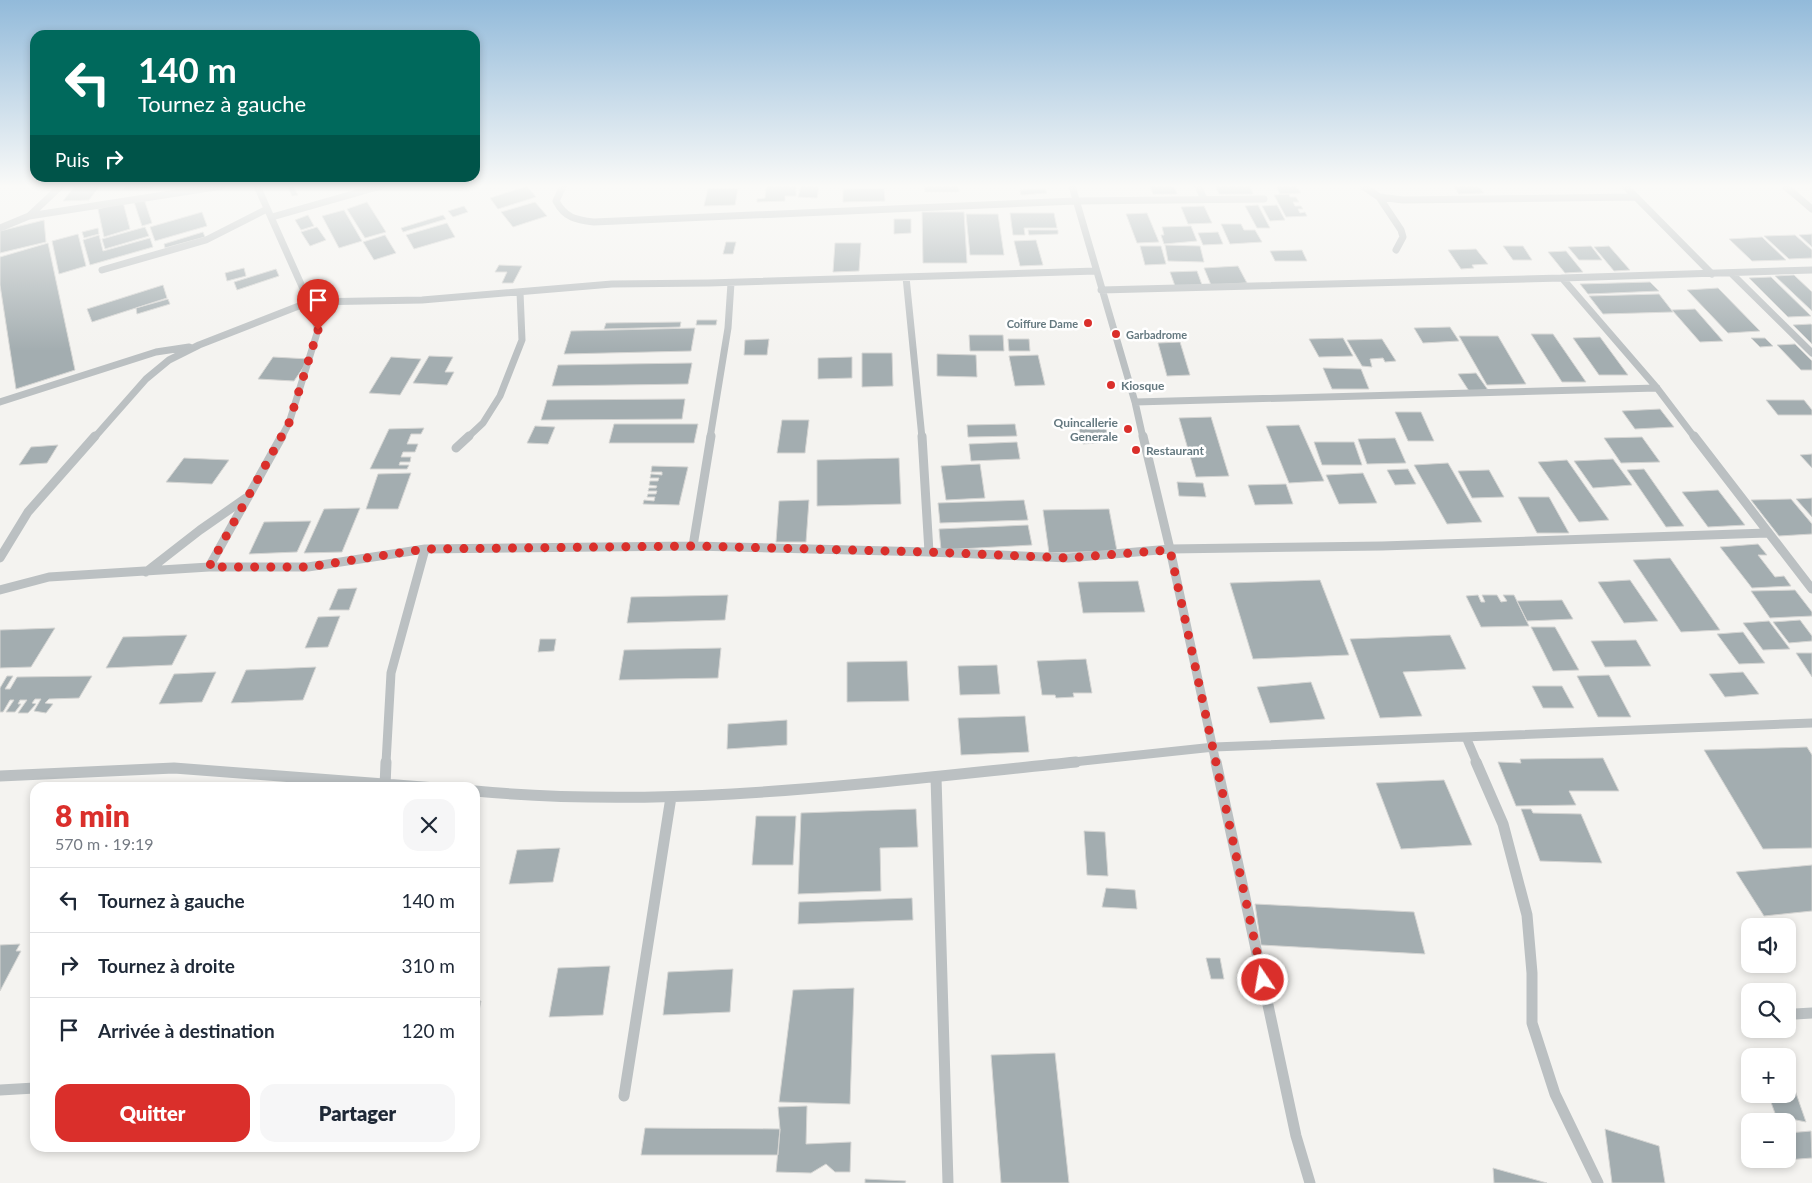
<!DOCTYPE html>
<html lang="fr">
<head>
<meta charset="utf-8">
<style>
	body { margin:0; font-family:Lato,sans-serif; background:#f6f6f7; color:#1f2937; height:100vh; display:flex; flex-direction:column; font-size:19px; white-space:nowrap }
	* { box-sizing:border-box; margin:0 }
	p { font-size:16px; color:#747a83 }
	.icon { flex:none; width:28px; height:28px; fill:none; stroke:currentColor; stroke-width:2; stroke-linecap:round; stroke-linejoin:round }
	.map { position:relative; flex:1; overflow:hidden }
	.sheet { position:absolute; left:30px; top:782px; width:450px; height:370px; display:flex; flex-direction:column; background:#fff; border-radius:15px; box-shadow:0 2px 8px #0003 }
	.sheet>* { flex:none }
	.hud { position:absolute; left:30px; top:30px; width:450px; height:152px; border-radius:15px; box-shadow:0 2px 8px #0003; background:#00695c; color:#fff; overflow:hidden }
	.tools { position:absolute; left:1741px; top:918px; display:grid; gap:10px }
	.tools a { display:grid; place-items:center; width:55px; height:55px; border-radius:10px; background:#fff; box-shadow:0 2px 8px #0003; font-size:25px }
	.pin { position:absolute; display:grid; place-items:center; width:42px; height:42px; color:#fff; margin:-51px -21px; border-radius:50% 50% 50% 0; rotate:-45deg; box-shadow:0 0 5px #0007 }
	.pin .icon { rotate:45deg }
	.me { position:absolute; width:55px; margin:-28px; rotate:348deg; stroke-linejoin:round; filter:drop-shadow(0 0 4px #0008) }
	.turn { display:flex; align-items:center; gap:18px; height:105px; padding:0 25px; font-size:22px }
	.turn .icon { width:65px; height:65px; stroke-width:2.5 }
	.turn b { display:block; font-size:35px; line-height:42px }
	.then { display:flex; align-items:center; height:48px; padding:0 25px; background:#0003; gap:10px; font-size:19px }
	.round { display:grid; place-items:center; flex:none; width:52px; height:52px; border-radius:15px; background:#f6f6f7 }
	.summary { display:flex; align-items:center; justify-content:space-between; height:85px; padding:0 25px }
	h1 { font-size:30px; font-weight:800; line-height:38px; color:#da2f2b }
	.button { display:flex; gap:10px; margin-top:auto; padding:10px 25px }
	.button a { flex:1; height:58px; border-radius:15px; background:#da2f2b; color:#fff; font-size:20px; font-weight:800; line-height:58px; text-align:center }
	.button a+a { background:#f6f6f7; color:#1f2937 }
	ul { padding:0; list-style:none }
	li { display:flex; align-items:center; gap:15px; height:65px; padding:0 25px; border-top:1px solid #e0e1e3 }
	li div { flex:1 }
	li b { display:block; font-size:19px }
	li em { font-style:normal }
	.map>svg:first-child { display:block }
	.building { fill:#a3adb0; stroke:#d5d5d3 }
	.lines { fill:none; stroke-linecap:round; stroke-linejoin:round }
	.minor-far2 { stroke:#bbc0c2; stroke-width:7 }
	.minor-far1 { stroke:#bbc0c2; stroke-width:9 }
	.minor { stroke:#bbc0c2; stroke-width:11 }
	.route { stroke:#da2f2b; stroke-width:9; stroke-dasharray:0 16.2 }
	.poi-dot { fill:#da2f2b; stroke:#fff; stroke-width:2 }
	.labels { text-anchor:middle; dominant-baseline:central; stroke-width:5; stroke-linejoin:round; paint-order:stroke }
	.far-poi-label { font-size:11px; font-weight:bold; fill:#657980; stroke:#fff; text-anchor:end }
	.poi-label { font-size:12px; font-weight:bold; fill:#657980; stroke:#fff; text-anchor:start }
</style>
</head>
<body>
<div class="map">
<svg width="1812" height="1183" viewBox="0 0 1812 1183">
	<rect width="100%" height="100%" fill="#f4f3f0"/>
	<path class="building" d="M75,186H100L89,200L63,201Z
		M125,186H154L153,188L122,190Z
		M293,186L298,195L292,196L288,187Z
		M527,186L536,197L498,209L490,198Z
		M766,186H796V196H785V201L757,202V199L765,198Z
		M801,186H819L817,198L798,197Z
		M924,186H959V192H925Z
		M1150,186H1174L1177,194H1153Z
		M1215,186H1250L1253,194H1219Z
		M1276,186H1296L1301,193L1280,194Z
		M1453,186H1478L1484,193L1459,194Z
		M708,188H738L735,205L704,206Z
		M884,188L885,201L843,202V189Z
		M1045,189L1047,193L1021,195L1020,190Z
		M1289,194L1290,197H1296L1299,202H1293L1295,206H1301L1303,209H1298L1300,213L1305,212L1307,216L1286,217L1274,195Z
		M144,199L152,223L142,226L134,202Z
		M123,202L130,229L104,237L98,209Z
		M367,202L386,232L365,238L347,209Z
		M535,202L547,216L513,227L501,212Z
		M1258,205L1270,228H1257L1245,206Z
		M1277,205L1285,220L1270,221L1262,206Z
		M464,206L468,212L453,217L448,211Z
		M1204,206L1212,223L1188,224L1181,207Z
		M344,210L362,241L339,248L322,216Z
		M202,212L207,226L155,241L150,227Z
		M922,212H964L967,263H923Z
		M1010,213H1054L1057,228H1024L1025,235H1013Z
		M1147,213L1159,242L1137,243L1126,214Z
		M966,214H998L1004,255H970Z
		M308,215L314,226L301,230L295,220Z
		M443,215L446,219L403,232L401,228Z
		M894,219H911V233L894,234Z
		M44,220L46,242L0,253V231Z
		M447,223L455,237L414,249L406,235Z
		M1221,224H1241L1244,230H1255L1262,242L1230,244Z
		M1191,226L1197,241L1164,244L1161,235H1164L1162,227Z
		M145,227L149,236L105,249L102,239Z
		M317,227L326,240L310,246L301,232Z
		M98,228L99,234L84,238L82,232Z
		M1028,230H1058V234L1029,235Z
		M203,232L205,237L165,248L164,244Z
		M1218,232L1223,244L1203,245L1198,233Z
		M78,234L86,266L59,274L52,241Z
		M1812,234V247L1799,235Z
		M99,235L103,251L150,238L153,247L90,265L83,240Z
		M385,235L396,253L374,260L363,242Z
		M1795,235L1812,250V258L1789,259L1764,236Z
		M1762,237L1786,260L1752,261L1729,239Z
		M1036,240L1043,265L1020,266L1014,241Z
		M726,242H736L733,254H723Z
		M48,243L75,370L16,389L0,285V257Z
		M835,243H861L859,271L833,272Z
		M1165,245L1200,246L1204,262L1168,261Z
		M1140,246H1161L1166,264L1145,265Z
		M1503,246H1523L1532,260H1513Z
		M1591,246L1602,260H1579L1568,247Z
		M1609,246L1630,270L1614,271L1594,247Z
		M1476,249L1488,264L1472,265L1474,268L1461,269L1448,250Z
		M1302,250L1307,261H1275L1270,251Z
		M1566,251L1583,272L1565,273L1548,252Z
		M499,265L522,266L513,283H502L507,272H495Z
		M1238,266L1247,283L1211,285L1204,268Z
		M244,268L246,276L227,281L225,273Z
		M276,269L279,276L237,290L234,282Z
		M1197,271L1202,285L1175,286L1170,272Z
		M1794,275L1812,292V311L1775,276Z
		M1771,277L1811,316L1788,317L1749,278Z
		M1650,282L1659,291L1588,294L1580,284Z
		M163,285L167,298L92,322L87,309Z
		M1718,288L1760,331L1728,333L1687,290Z
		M1659,294L1673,312L1603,314L1589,296Z
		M168,299L170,304L137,314L136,308Z
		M1695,309L1723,341L1700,342L1672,310Z
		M697,320H717L716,325H696Z
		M681,322L680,327L604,329L606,323Z
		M1811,324L1812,325V344L1793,325Z
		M1450,327L1459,341L1423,343L1414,328Z
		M695,328L691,351L564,354L571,331Z
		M1531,334H1553L1586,382H1562Z
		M969,335H1003L1004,351H970Z
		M1459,336H1498L1526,384L1487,385Z
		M1600,337L1628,375H1599L1573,338Z
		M1343,338L1353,356L1319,357L1309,339Z
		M1751,338H1765L1773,346L1760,347Z
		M769,339L767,355H744L745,340Z
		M1008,339H1029L1030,351H1009Z
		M1382,339L1396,361L1385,362L1383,358L1370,359L1372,367L1362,366L1347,340Z
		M1180,342L1190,375L1167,376L1158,343Z
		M1795,344L1812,361V370H1801L1777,345Z
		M862,353H892L893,386L862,387Z
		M937,354L976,355L977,377L937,376Z
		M1038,355L1045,385L1015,386L1009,356Z
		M429,356L453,357L445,372H454L447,385L413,383Z
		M273,357L309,359L294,381L258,379Z
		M391,357L421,359L400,395L369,393Z
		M852,357V378L818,379V358Z
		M692,363L688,384L552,386L558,365Z
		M1323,368L1361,369L1369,389H1332Z
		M1476,373L1488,390L1469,391L1458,374Z
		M685,399L682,419L541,420L547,400Z
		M1766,400H1804L1812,410V415H1778Z
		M1660,409L1674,427L1635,429L1622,411Z
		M1395,412H1421L1434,441H1408Z
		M1211,417L1229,476L1196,477L1179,418Z
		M782,420H809L805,453H777Z
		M1104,421L1110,442L1083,444L1077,422Z
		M614,424H698L694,443H609Z
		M1015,424L1017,436L968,437L967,425Z
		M1299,425L1324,481L1289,483L1266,426Z
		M535,426L555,427L548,444L527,443Z
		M424,428L421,434H411L407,444H418L415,452H403L401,457H411L410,462H400L399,465H409L407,469H370L389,429Z
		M1642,437L1660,462L1621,463L1604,438Z
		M1395,438L1406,463L1367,464L1358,439Z
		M1017,442L1020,459L971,461L969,444Z
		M1314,442H1354L1362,465H1322Z
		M58,445L47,463L19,465L31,447Z
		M1812,454V468L1800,455Z
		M184,458L229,460L212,484L166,482Z
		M899,458L901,504L817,506V460Z
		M1613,459L1632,485L1593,488L1574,461Z
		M1567,460L1609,520L1579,522L1538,462Z
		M1448,463L1482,522L1447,524L1414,465Z
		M980,464L985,498L946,500L941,466Z
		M652,466L688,467L679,505L643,504L644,500L654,501L655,497H647L648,494H656L657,491H648L649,488H656L657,486L649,485L650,481H658L659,478H650L651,474L662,475V472H651Z
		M1408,469L1416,484L1395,485L1387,470Z
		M1644,469L1684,526L1666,527L1627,470Z
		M1489,470L1504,497L1472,498L1458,471Z
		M411,473L398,509H366L378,474Z
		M1363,473L1377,503L1339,504L1326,475Z
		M1177,482L1203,483L1206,497L1179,496Z
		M1286,484L1293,504L1255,505L1248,485Z
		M1718,490L1745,525L1708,527L1682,492Z
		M1518,497H1549L1569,533H1537Z
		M1812,498V517L1796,499Z
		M1791,499L1812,524V534L1779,536L1751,500Z
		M809,500L806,542H776L779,501Z
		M1024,500L1028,520L940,523L938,503Z
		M360,508L342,552L304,553L324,509Z
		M1109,509L1117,551L1049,553L1043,510Z
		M311,521L297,552L249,554L264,522Z
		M1028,525L1032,545L941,550L939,529Z
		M1758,544L1767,555H1758L1775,577L1784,576L1791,586L1752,588L1720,547Z
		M1670,558L1720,630L1681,632L1633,560Z
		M1320,580L1349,655L1253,659L1230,583Z
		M1630,580L1658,621L1624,623L1598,582Z
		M1138,581L1145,612L1083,613L1078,582Z
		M357,588L349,610H329L338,589Z
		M1795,590L1812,612V616L1770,618L1751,591Z
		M728,595L725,620L627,623L631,597Z
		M1478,595L1481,602H1485L1482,595H1497L1501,602L1507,601L1503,595H1514L1529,626L1481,627L1466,596Z
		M1562,600L1573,619L1527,621L1517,601Z
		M340,616L328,647L305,648L318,617Z
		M1800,620L1812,636V641L1789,643L1773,622Z
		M1769,621L1790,649L1763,650L1743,623Z
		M1531,627H1555L1579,670L1553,671Z
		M55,628L31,667L0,668V630Z
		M1743,632L1765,663L1739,664L1717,634Z
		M187,635L172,665L106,668L123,637Z
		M1450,635L1466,669L1403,672L1422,716L1380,718L1350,639Z
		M540,639H556L554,651L538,652Z
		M1636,640L1651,666L1605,667L1591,641Z
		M721,648L718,678L619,680L624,650Z
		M1796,653H1812V677Z
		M1086,659L1092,693H1073L1074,697L1056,698L1055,695H1042L1037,661Z
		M907,661L909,701L847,702V662Z
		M997,665L1000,694L960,695L958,666Z
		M316,667L303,700L231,703L246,670Z
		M216,672L202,702L159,704L174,674Z
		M1743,672L1759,694L1725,697L1709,674Z
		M1609,675L1631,717H1598L1577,676Z
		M7,676H13L5,689H10L17,677L92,676L79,698L49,699L45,703L53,704L46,713L34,711L41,699H35L32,703L36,704L28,713H18L27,700H20L18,704H21L15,712H6L14,700H10L3,712H0V688Z
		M1311,682L1325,719L1270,723L1257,687Z
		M1532,686H1562L1574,708H1543Z
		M1025,716L1029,752L961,755L958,718Z
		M787,720V745L727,749L728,724Z
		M1807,747L1812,755V848L1763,849L1704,750Z
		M1603,758L1619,791H1569L1576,805L1516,806L1498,762L1521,763L1520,759Z
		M1444,780L1472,845L1401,849L1376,783Z
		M916,809L918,847L880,848L881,891L798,894L801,813Z
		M1521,809H1531L1533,813L1581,814L1602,863L1540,861Z
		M756,816H796L793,865H752Z
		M1084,831L1105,832L1108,876L1087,875Z
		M560,848L553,882L509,884L517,850Z
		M1812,865V911L1764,916L1736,872Z
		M1106,888L1135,890L1137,909L1102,907Z
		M912,898L913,920L798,924L799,902Z
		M1255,904L1414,912L1425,954L1261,945Z
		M20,944L16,951H21L0,991V945Z
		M1206,958H1220L1224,979H1211Z
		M610,966L603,1015L549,1017L558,968Z
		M733,969L730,1012L663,1015L668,972Z
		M854,988L850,1104L779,1102L793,990Z
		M475,1001H481L475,1030Z
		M1055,1053L1069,1183H1001L991,1055Z
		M1788,1070L1806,1122L1776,1116L1768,1094H1788Z
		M807,1106L806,1144L851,1142L850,1172H835L826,1164L811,1173L776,1172L780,1129L778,1107Z
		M645,1128L780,1129L778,1155H641Z
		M1605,1129L1659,1146L1665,1183H1612Z
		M1811,1131L1812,1158L1760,1162L1759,1159H1788V1133Z
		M1493,1168L1547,1183H1494Z
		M865,1179L906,1181L905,1183H865Z"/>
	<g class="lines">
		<path class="minor-far2" d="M563,186L556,201C565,218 576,220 594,222L1076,201L1264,199
			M1072,186L1135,402L1143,438
			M1198,186L1204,199
			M1363,186L1379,197L1403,200L1635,197
			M1625,186L1712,274
			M1785,186L1812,209
			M1379,197L1401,230L1403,237L1396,250
			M29,216L61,186
			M272,217L381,186
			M0,228L29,216L222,186
			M102,270L206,240L267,209
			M1732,274L1812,353
			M906,277L922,438
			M1562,278L1812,270
			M1101,290L1562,278L1657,388L1695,438
			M0,402L156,352L189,347
			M1135,402L1657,388
			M94,438L146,379L169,360L199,345L309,302L257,186
			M281,438L289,423L318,330L309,302L422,300L612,284L709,283L1096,271
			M467,438L483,423L500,396L522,340L520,292
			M710,438L728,328L731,283"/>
		<path class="minor-far1" d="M922,436L929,552
			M1143,436L1170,549L1216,763
			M1694,436L1812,589
			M456,448L469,436
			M693,546L711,436
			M0,558L28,512L95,436
			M209,567H308L425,549L693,546L929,552L1068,558L1170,549L1382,546L1767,533
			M146,572L200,530L246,498
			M0,590L49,577L209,567L282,436
			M1466,737L1477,763
			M386,763L391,673L425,549
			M1064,763L1214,747L1812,723"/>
		<path class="minor" d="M1216,762L1296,1136L1310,1183
			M1476,762L1503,824L1527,915L1532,973V1023L1555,1094L1598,1183
			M0,776L174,768L436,788
			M936,777L948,1183
			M385,787L386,762
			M475,791C676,810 876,782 1076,762
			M1795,1014L1812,1013
			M0,1090L35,1088
			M624,1096L671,797"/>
	</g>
	<linearGradient id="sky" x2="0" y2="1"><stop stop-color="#92bada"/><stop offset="0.53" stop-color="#fafaf8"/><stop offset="1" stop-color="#fafaf8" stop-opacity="0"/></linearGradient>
	<rect width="1812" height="351" fill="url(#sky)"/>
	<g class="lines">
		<path class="route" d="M318,330L289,423L209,567H308L425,549L693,546L929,552L1068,558L1170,550L1263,980"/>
	</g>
	<g class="poi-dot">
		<circle cx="1088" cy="323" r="5"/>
		<circle cx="1116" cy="334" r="5"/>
		<circle cx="1111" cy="385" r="5"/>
		<circle cx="1128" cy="429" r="5"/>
		<circle cx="1136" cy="450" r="5"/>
	</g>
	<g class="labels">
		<g class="far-poi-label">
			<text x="1078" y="323">Coiffure Dame</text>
			<text x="1126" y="334" text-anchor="start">Garbadrome</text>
		</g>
		<g class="poi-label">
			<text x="1121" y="385">Kiosque</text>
			<text x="1118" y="422" text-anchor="end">Quincallerie<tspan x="1118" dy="14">Generale</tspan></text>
			<text x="1146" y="450">Restaurant</text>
		</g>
	</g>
</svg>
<div class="tools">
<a><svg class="icon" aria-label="sound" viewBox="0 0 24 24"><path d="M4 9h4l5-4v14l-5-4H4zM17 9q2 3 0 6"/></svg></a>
<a><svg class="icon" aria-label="search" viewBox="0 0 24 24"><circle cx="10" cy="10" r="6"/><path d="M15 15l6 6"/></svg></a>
<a>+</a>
<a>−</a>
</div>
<div class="pin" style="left:318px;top:330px;background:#d93025"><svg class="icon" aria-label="arrive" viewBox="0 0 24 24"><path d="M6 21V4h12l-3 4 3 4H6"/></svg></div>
<svg class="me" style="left:1263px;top:980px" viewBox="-20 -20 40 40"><circle r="17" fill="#da2f2b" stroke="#fff" stroke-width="3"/><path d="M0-11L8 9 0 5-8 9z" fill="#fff"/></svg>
<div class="hud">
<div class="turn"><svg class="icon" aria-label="left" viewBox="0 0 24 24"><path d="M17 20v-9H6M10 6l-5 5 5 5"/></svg><div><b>140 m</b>Tournez à gauche</div></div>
<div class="then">Puis<svg class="icon" aria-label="right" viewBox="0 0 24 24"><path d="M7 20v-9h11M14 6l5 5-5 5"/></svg></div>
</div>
<section class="sheet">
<div class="summary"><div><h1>8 min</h1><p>570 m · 19:19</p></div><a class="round"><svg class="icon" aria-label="close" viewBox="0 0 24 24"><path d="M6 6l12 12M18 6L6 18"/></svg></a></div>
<ul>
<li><svg class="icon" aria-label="left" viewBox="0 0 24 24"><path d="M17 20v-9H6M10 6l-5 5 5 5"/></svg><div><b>Tournez à gauche</b></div><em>140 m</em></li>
<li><svg class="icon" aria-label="right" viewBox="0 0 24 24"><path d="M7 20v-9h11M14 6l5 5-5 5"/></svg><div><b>Tournez à droite</b></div><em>310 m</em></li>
<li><svg class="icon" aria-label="arrive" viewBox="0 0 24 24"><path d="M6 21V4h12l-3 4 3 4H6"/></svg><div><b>Arrivée à destination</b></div><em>120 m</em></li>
</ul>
<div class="button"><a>Quitter</a><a>Partager</a></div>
</section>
</div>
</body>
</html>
